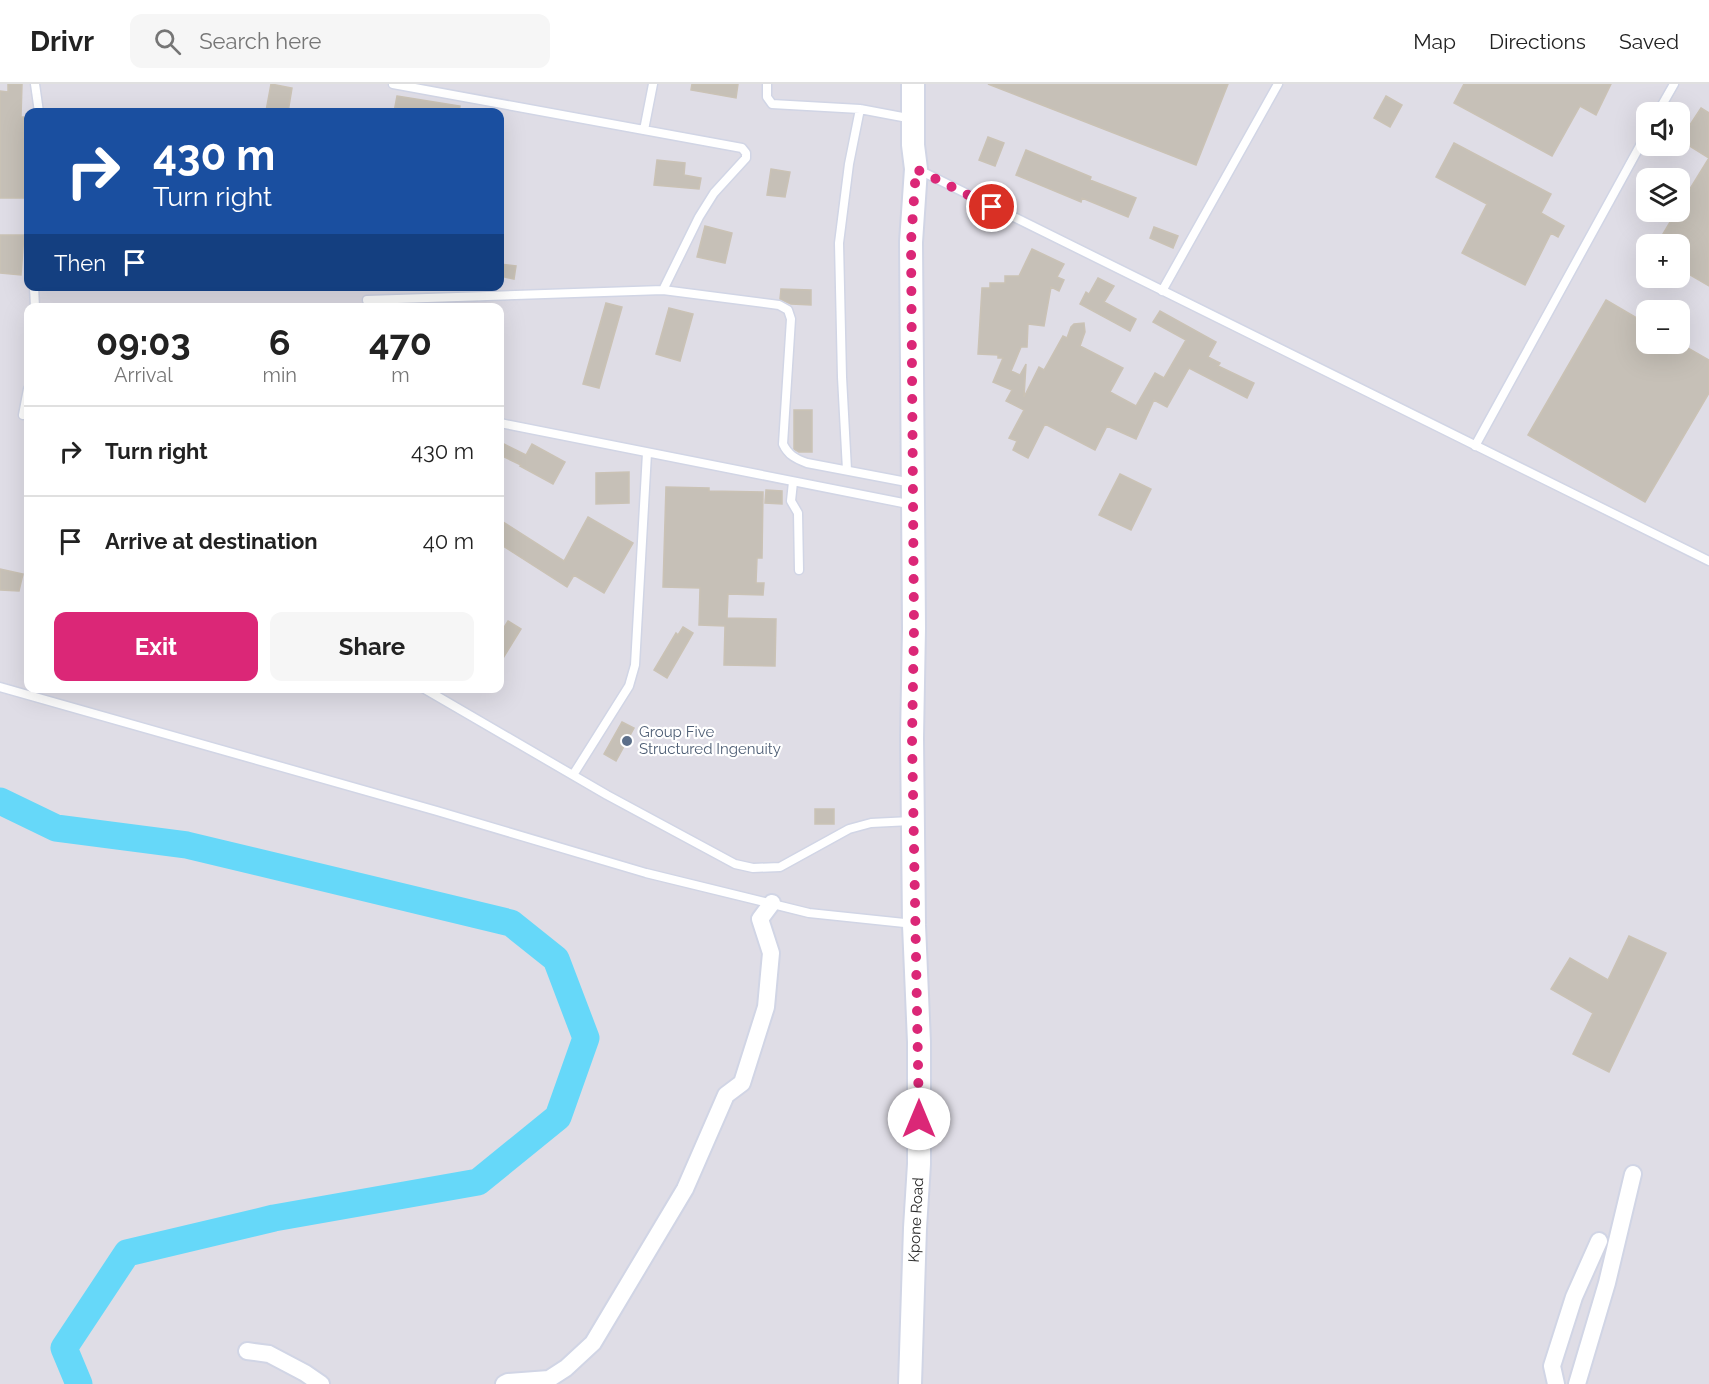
<!DOCTYPE html>
<html lang="en">
<head>
<meta charset="utf-8">
<style>
	body { margin:0; font-family:Raleway,sans-serif; background:#f6f6f6; color:#222; height:100vh; display:flex; flex-direction:column; font-size:22px; white-space:nowrap }
	* { box-sizing:border-box; margin:0 }
	p { font-size:20px; color:#767676 }
	.icon { flex:none; width:33px; height:33px; fill:none; stroke:currentColor; stroke-width:2; stroke-linecap:round; stroke-linejoin:round }
	.map { position:relative; flex:1; overflow:hidden }
	.drawer { position:absolute; left:24px; top:219px; width:480px; height:390px; display:flex; flex-direction:column; background:#fff; border-radius:12px; box-shadow:0 6px 24px #0002 }
	.drawer>* { flex:none }
	.hud { position:absolute; left:24px; top:24px; width:480px; height:183px; border-radius:12px; box-shadow:0 6px 24px #0002; background:#1a4fa0; color:#fff; overflow:hidden }
	.buttons { position:absolute; left:1636px; top:18px; display:grid; gap:12px }
	.buttons a { display:grid; place-items:center; width:54px; height:54px; border-radius:12px; background:#fff; box-shadow:0 6px 24px #0002; font-size:30px }
	.pin { position:absolute; display:grid; place-items:center; width:51px; height:51px; color:#fff; margin:-26px; border:3px solid #fff; border-radius:50%; box-shadow:0 2px 6px #0007 }
	.me { position:absolute; width:66px; margin:-33px; rotate:0deg; stroke-linejoin:round; filter:drop-shadow(0 0 4px #0008) }
	.turn { display:flex; align-items:center; gap:21px; height:126px; padding:0 30px; font-size:27px }
	.turn .icon { width:78px; height:78px; stroke-width:2.5 }
	.turn b { display:block; font-size:42px; line-height:51px }
	.then { display:flex; align-items:center; height:57px; padding:0 30px; background:#0003; gap:12px; font-size:22px }
	.eta { display:flex; justify-content:space-evenly; align-items:center; height:102px; text-align:center }
	.eta b { font-size:36px; font-weight:700; line-height:42px }
	.cta { display:flex; gap:12px; margin-top:auto; padding:12px 30px }
	.cta a { flex:1; height:69px; border-radius:12px; background:#db2777; color:#fff; font-size:24px; font-weight:700; line-height:69px; text-align:center }
	.cta a+a { background:#f6f6f6; color:#222 }
	ul { padding:0; list-style:none }
	li { display:flex; align-items:center; gap:18px; height:90px; padding:0 30px; border-top:2px solid #e0e0e0 }
	li div { flex:1 }
	li b { display:block; font-size:22px }
	li em { font-style:normal }
	header { display:flex; align-items:center; gap:36px; box-sizing:border-box; height:84px; padding:0 30px; background:#fff; border-bottom:2px solid #e0e0e0 }
	header strong { font-size:28px }
	nav { display:flex; gap:33px; margin-inline-start:auto; font-size:21px }
	.search { width:420px; height:54px; background:#f6f6f6; display:flex; align-items:center; gap:15px; box-sizing:border-box; padding:0 21px; border-radius:12px; color:#767676; font-size:22px }
	.map>svg:first-child { display:block }
	.industrial { fill:#dfdde6; fill-rule:evenodd }
	.lines { fill:none; stroke-linecap:round; stroke-linejoin:round }
	.river { stroke:#66d8f9; stroke-width:27 }
	.building { fill:#c6c0b7; stroke:#cac2b5; stroke-width:1.5 }
	.service-casing { stroke:#d1d5e5; stroke-width:11 }
	.minor-casing { stroke:#d1d5e5; stroke-width:20 }
	.secondary-casing { stroke:#d1d5e5; stroke-width:26 }
	.service { stroke:#fff; stroke-width:8 }
	.minor { stroke:#fff; stroke-width:16 }
	.secondary { stroke:#fff; stroke-width:22 }
	.route { stroke:#db2777; stroke-width:10; stroke-dasharray:0 18 }
	.service-dot { fill:#5c6f8a; stroke:#fff; stroke-width:2 }
	.labels { text-anchor:middle; dominant-baseline:central; stroke-width:4.5; stroke-linejoin:round; paint-order:stroke }
	.service-label { font-size:15px; fill:#4e5e75; stroke:#fff; text-anchor:start }
	.street-label { font-size:15px; fill:#2b2b2b; stroke:#fff }
</style>
</head>
<body>
<header>
<strong>Drivr</strong>
<div class="search"><svg class="icon" aria-label="search" viewBox="0 0 24 24"><circle cx="10" cy="10" r="6"/><path d="M15 15l6 6"/></svg>Search here</div>
<nav><a>Map</a><a>Directions</a><a>Saved</a></nav>
</header>
<div class="map">
<svg width="1709" height="1300" viewBox="0 0 1709 1300">
	<rect width="100%" height="100%" fill="#eee5dc"/>
	<path class="industrial" d="M0,0H1709V1300H0ZM28,28H500V202H28ZM1647,28H1680V62H1647ZM1647,94H1680V128H1647ZM1647,160H1680V194H1647ZM28,224H500V604H28ZM1647,226H1680V260H1647Z"/>
	<g class="lines">
		<path class="river" d="M0,717L56,744L187,761L511,839L556,875L586,954L558,1033L478,1098L274,1134L127,1169L64,1264L79,1300"/>
	</g>
	<path class="building" d="M8,0H22L21,33H24V114H0V7L8,8Z
		M271,0L292,4L288,28L266,27Z
		M692,0H738L736,14L691,6Z
		M988,0H1228L1196,81Z
		M1464,0H1611L1596,31L1580,22L1552,72L1454,19Z
		M397,12L460,22L459,28H394Z
		M1386,12L1402,21L1390,43L1374,34Z
		M1701,24L1709,29V202L1680,185V160H1657L1676,128H1680V121L1709,74L1680,56Z
		M988,53L1004,59L995,82L979,76Z
		M1454,59L1551,110L1541,129L1564,142L1558,153L1551,149L1525,201L1462,169L1487,120L1436,93Z
		M1026,66L1091,93L1090,96L1136,114L1128,133L1082,114L1081,118L1016,91Z
		M657,76L685,79L684,91L701,94L699,105L654,101Z
		M771,85L790,88L785,113L767,111Z
		M705,142L732,149L725,179L697,173Z
		M1154,143L1178,152L1173,164L1150,154Z
		M0,151H24L21,191L0,189Z
		M1032,165L1064,180L1057,193L1064,196L1059,207L1051,203L1044,242L1028,240L1027,263H1021L1011,287L1020,291L1026,280L1024,313L1039,283L1044,286L1063,252L1067,254L1071,243L1074,240L1084,239L1085,248L1080,262L1123,284L1110,308L1136,322L1155,289L1164,294L1186,256L1153,238L1160,227L1216,258L1208,273L1220,279L1218,282L1254,299L1247,314L1189,284L1167,323L1154,316L1136,355L1107,342L1095,366L1045,340L1028,374L1013,366L1017,357L1009,354L1024,326L1006,317L1012,306L993,298L1003,274H998V271L978,270L982,204H990V199H1005V192H1019Z
		M500,180L516,182L514,195L500,192Z
		M1098,194L1114,202L1104,218L1136,235L1130,247L1080,220L1086,208L1089,210Z
		M781,205L811,206V221L791,220L780,215Z
		M1606,216L1647,240V260H1681L1709,276V309L1645,418L1528,351Z
		M606,219L622,223L599,304L583,300Z
		M669,224L693,230L680,277L656,270Z
		M794,326H812V368H799L794,365Z
		M500,358L526,371L532,360L565,378L553,400L520,382L521,381L500,371Z
		M629,388V419L596,420V389Z
		M1120,390L1151,405L1131,446L1099,431Z
		M666,403L709,404V407L763,408L762,474H757L756,499H764L763,511L728,510L727,534L776,535L775,582L724,581L725,542L699,541L700,504L663,503Z
		M766,406L782,407V420L765,419Z
		M588,433L633,459L604,509L574,491L567,503L500,460V436L564,477Z
		M0,485L23,490L19,507L0,506Z
		M508,537L521,545L500,579V550Z
		M683,543L693,549L667,594L654,586L676,549L678,551Z
		M622,638L634,644L616,677L604,670Z
		M815,725H834V740H815Z
		M1629,852L1666,869L1609,988L1573,970L1593,929L1551,905L1570,874L1608,896Z"/>
	<g class="lines">
		<g class="service-casing">
			<path id="service" d="M35,0L39,28
				M393,0L742,64L746,69V74L714,109L699,133L663,206
				M767,0V13L772,20L860,25L913,35
				M1658,28L1674,0
				M644,46L653,0
				M919,86L1709,477
				M34,202L35,224
				M1162,207L1278,0
				M367,216L663,206L779,221L788,226L791,235L783,360C788,371 796,375 807,379L912,399
				M23,331L28,305
				M500,339L913,421
				M1475,362L1647,49
				M847,386L842,293L839,159L849,80L860,25
				M793,398L791,417L798,429L799,486
				M0,603L437,727L646,789L809,829L914,840
				M423,604L607,711L735,780L753,784L780,783L849,745L871,739L911,737
				M573,691L629,602L635,581L647,369"/>
		</g>
		<g class="minor-casing">
			<path id="minor" d="M247,1267L269,1270L305,1289L321,1300
				M504,1300L508,1298L549,1295L566,1284L593,1259L685,1105L726,1011L742,999L766,923L771,869L760,835L772,819
				M1556,1300L1552,1282L1574,1213L1599,1157
				M1577,1300L1607,1199L1633,1090"/>
		</g>
		<g class="secondary-casing">
			<path id="secondary" d="M910,1300L915,1144L919,1080V958L914,841L912,654L914,544L911,158L916,85L913,61V0"/>
		</g>
		<use href="#service" class="service"/>
		<use href="#minor" class="minor"/>
		<use href="#secondary" class="secondary"/>
	</g>
	<g class="lines">
		<path class="route" d="M919,1035L912,654L914,544L911,158L916,85L992,123"/>
	</g>
	<circle class="service-dot" cx="627" cy="657" r="6"/>
	<g class="labels">
		<g class="service-label">
			<text x="639" y="648">Group Five<tspan x="639" dy="17">Structured Ingenuity</tspan></text>
		</g>
		<g class="street-label">
			<text transform="translate(916 1136) rotate(-87)">Kpone Road</text>
		</g>
	</g>
</svg>
<div class="buttons">
<a><svg class="icon" aria-label="sound" viewBox="0 0 24 24"><path d="M4 9h4l5-4v14l-5-4H4zM17 9q2 3 0 6"/></svg></a>
<a><svg class="icon" aria-label="layers" viewBox="0 0 24 24"><path d="M12 4l9 5-9 5-9-5zM3 14l9 5 9-5"/></svg></a>
<a>+</a>
<a>−</a>
</div>
<div class="pin" style="left:992px;top:123px;background:#d93025"><svg class="icon" aria-label="arrive" viewBox="0 0 24 24"><path d="M6 21V4h12l-3 4 3 4H6"/></svg></div>
<svg class="me" style="left:919px;top:1035px" viewBox="-20 -20 40 40"><circle r="19" fill="#fff"/><path d="M0-13L10 11 0 6-10 11z" fill="#db2777"/></svg>
<div class="hud">
<div class="turn"><svg class="icon" aria-label="right" viewBox="0 0 24 24"><path d="M7 20v-9h11M14 6l5 5-5 5"/></svg><div><b>430 m</b>Turn right</div></div>
<div class="then">Then<svg class="icon" aria-label="arrive" viewBox="0 0 24 24"><path d="M6 21V4h12l-3 4 3 4H6"/></svg></div>
</div>
<section class="drawer">
<div class="eta">
<div><b>09:03</b><p>Arrival</p></div>
<div><b>6</b><p>min</p></div>
<div><b>470</b><p>m</p></div>
</div>
<ul>
<li><svg class="icon" aria-label="right" viewBox="0 0 24 24"><path d="M7 20v-9h11M14 6l5 5-5 5"/></svg><div><b>Turn right</b></div><em>430 m</em></li>
<li><svg class="icon" aria-label="arrive" viewBox="0 0 24 24"><path d="M6 21V4h12l-3 4 3 4H6"/></svg><div><b>Arrive at destination</b></div><em>40 m</em></li>
</ul>
<div class="cta"><a>Exit</a><a>Share</a></div>
</section>
</div>
</body>
</html>
